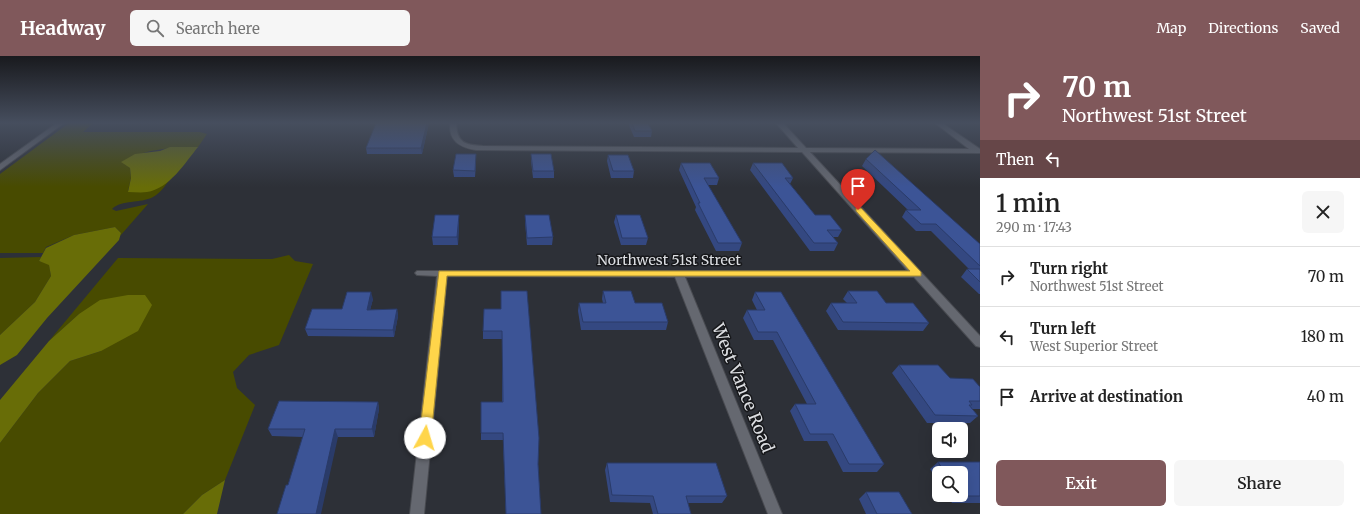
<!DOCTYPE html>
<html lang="en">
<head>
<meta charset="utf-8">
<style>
	body { margin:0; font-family:Merriweather,serif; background:#f6f6f6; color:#222; height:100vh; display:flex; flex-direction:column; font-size:15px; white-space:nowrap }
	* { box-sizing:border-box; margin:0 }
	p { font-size:13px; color:#767676 }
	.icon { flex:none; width:22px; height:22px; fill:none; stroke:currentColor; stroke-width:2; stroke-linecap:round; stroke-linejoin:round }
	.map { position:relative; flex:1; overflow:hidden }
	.details { display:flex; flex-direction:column; background:#fff; width:380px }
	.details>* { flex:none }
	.guide { background:#80585b; color:#fff; overflow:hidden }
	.fabs { position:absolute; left:932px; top:366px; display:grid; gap:8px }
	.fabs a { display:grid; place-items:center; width:36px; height:36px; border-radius:6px; background:#fff; box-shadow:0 4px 16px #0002; font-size:20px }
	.pin { position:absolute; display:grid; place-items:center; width:34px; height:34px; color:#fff; margin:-41px -17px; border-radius:50% 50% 50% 0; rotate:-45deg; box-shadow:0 0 4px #0007 }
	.pin .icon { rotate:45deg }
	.me { position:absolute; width:44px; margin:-22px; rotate:6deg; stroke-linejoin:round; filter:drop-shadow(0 0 3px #0008) }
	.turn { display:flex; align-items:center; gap:14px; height:84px; padding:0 16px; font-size:18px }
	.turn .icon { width:52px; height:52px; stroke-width:2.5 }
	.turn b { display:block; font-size:28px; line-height:34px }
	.then { display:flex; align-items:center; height:38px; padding:0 16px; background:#0003; gap:8px; font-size:15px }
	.round { display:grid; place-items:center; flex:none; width:42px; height:42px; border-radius:6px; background:#f6f6f6 }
	.overview { display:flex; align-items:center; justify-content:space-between; height:68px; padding:0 16px }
	h1 { font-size:24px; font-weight:600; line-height:30px }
	.action { display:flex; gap:8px; margin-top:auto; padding:8px 16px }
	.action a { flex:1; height:46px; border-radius:6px; background:#80585b; color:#fff; font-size:16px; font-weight:600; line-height:46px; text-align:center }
	.action a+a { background:#f6f6f6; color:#222 }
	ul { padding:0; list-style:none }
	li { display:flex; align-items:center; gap:12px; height:60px; padding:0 16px; border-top:1px solid #e0e0e0 }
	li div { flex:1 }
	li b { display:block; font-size:15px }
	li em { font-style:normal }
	header { display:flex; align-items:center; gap:24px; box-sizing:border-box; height:56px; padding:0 20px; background:#80585b; color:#fff }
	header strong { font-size:19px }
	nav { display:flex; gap:22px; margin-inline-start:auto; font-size:14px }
	.search { width:280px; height:36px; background:#f6f6f6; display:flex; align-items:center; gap:10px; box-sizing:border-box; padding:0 14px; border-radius:6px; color:#767676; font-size:15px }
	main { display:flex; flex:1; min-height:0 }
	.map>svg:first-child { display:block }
	.green { fill:#484b00 }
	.forest { fill:#686d07 }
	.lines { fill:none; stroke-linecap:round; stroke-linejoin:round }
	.street-casing { stroke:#494b51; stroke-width:2 }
	.street { fill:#656870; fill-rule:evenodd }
	.wall { fill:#344881 }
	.shaded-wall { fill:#2a3b69 }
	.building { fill:#3c5496; stroke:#2a3b69 }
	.route { fill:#ffd54a; stroke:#a68a30 }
	.labels { text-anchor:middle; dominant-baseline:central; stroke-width:3; stroke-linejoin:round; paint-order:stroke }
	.street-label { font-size:14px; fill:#dcdee2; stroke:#17181b }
	.near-street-label { font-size:17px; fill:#dcdee2; stroke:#17181b }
</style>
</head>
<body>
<header>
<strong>Headway</strong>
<div class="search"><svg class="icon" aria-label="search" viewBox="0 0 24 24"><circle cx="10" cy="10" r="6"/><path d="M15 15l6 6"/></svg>Search here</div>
<nav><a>Map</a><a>Directions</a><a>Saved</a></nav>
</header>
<main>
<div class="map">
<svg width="980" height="458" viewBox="0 0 980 458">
	<rect width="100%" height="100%" fill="#2d3037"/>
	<path class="green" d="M69,67H93L83,76H200L207,78L198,91C172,91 144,93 122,106L130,112L131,122L128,135L164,128L172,120C167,127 161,137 153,141C140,148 122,143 112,153L116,155L148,148L120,180L121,177L115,171L74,179L46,191L43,197H0V118Z
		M289,199L295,205L313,208L279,289L249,299L233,316L237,332L255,349L225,424L202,439L183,458H0V387L38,337L70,305L101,295L79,258L49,285L118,202L272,203Z
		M41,201L39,205L49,208L51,220L35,246L0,279V202Z"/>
	<path class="forest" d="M170,91H198C185,107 169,133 147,136C141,137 134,136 128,136L131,122L130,112L121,106L135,98L160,95Z
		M115,171L121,177L119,184L47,262L17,299L0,309V279L35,246L51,220L49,209L39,205L46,192L74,179Z
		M128,239H145L152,249L138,275L101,295L70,305L38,337L0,387V344L49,285L79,258L100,244Z
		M225,424L217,458H183L202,439Z"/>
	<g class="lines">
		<g class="street-casing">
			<path id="street" d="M57,67H64L0,114V108Z
				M450,67H456C457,87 465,89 483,90L798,92L776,67H783L806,92L969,93L935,67H942L980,93V97L810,96L980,280V291L976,290L914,221H685L782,458H768L675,221L447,220L424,458H410L437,220L417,219L415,217L417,215H908L802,96L476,94C459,91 449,85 450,67Z"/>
		</g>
		<use href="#street" class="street"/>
	</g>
	<path class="wall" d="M92,67H133L132,68Z
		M429,67L422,98H367L366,92Z
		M628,67H648L652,75L651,81H634Z
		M531,98L554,115V122H533L531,105Z
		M608,99L634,115L633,122H611L607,105Z
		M866,103L980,188V238H979L961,221L967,213H969L931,175H916L902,161L906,154H908L862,110Z
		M476,105L475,121H454L453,114Z
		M681,107L719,122L717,129H708L742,187L739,195H716L695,154L696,151L679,114Z
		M753,107L793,122L790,128L815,159L842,174L838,181H832L838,187L834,195H810L750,114Z
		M525,159L553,181L552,189H527L525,166Z
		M616,159L648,182L646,189H621L614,166Z
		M459,166L458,189H433L432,181Z
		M603,235L635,247L668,266L666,274H581L578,255L579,247H603L602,243Z
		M848,235L886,247L929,267L923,275L838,274L826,255L831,247H847L843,243Z
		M755,236L884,408L877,416H843L827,385H804L790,355L795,348H807L773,284H754L743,262L747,254H757L752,244Z
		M373,243L370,254L397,253L398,260L394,281L308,280L305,273L342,253Z
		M501,253L538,408L541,458H506L503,384H481V377L502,346V283H483V275Z
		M899,309L980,331V353H972L978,360L970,367H927L892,317Z
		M378,346L379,353L374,381H338L288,429L303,381L272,380L268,373Z
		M938,406H980V447H952L947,439H961V417H939V427L930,413Z
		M607,407L727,440L722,447H688L691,458H653L650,447L610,446L605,414Z
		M866,436L912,458H866L859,443Z"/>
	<path class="shaded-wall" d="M427,67H429L422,98L421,92Z
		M476,98V105L475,121V115Z
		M459,159V166L458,189L457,181Z
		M371,236L373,243L368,261L367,254Z
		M397,253L398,260L394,281L393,274Z
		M378,346L379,353L374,381L372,373Z
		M335,373L338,381L321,458H316Z"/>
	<path class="building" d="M376,67H427L421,92H366Z
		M632,67H648L652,75H635Z
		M875,94L980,188V210L936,168H921L906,154H921L866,103Z
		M456,98H476L475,115L453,114Z
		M531,98H551L554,115H533Z
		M608,99H628L634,115H613Z
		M681,107H710L719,122H704L742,187H718L698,147H700Z
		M753,107H782L793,122H785L815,159H830L842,174H827L838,187H814Z
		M435,159H459L457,181H432Z
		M525,159H549L553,181L527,182Z
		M616,159H640L648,182H622Z
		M967,213H980V226Z
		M501,235H527L539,382L538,408L541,458H506L503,377H481V346H503L502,275H483L484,253H501Z
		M603,235H631L635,247H662L668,266H583L579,247H606Z
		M848,235H877L886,247H913L929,267L843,266L831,247H857Z
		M347,236H371L367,254L397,253L393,274L305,273L312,253H342Z
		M755,236H781L884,408H849L833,378H810L795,348H816L777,276H758L747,254H765Z
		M899,309H938L950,322L973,323L980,331V345H969L972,349H969L978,360L935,359Z
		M279,345L378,346L372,373H335L316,458H277L286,429H288L305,373H268Z
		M938,406H980V440H961L960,439H961V417H945Z
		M607,407H716L727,440H686L691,458H658L653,440L612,439Z
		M866,436H899L912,458H877Z"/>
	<linearGradient id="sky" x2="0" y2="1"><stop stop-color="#191a1e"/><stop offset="0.51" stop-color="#464e5e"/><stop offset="1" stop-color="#464e5e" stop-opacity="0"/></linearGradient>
	<rect width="980" height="131" fill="url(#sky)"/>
	<path class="route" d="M856,152H861L921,216V220H447L431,382L429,386L425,387L420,386L419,382L439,215H910L856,155Z"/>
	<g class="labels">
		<g class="street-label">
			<text x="669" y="204">Northwest 51st Street</text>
		</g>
		<g class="near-street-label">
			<text transform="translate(743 332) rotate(68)">West Vance Road</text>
		</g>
	</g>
</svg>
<div class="fabs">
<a><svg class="icon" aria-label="sound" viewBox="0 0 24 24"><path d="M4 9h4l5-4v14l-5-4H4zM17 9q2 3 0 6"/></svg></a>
<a><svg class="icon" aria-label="search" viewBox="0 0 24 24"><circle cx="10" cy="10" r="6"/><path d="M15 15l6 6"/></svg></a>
</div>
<div class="pin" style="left:858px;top:154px;background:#d93025"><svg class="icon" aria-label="arrive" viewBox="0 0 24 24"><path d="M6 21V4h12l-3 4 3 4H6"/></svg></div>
<svg class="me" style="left:425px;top:382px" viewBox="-20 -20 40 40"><circle r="19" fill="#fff"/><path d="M0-13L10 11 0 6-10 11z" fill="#ffd54a"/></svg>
</div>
<section class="details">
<div class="guide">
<div class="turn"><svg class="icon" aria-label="right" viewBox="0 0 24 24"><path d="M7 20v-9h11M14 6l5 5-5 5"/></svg><div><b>70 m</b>Northwest 51st Street</div></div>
<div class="then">Then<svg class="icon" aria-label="left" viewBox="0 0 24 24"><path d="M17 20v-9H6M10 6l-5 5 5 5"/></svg></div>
</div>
<div class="overview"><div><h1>1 min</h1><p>290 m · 17:43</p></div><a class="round"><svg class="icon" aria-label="close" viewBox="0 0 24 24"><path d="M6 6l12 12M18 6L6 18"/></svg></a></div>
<ul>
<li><svg class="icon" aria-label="right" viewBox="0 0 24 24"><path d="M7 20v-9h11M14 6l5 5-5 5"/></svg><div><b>Turn right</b><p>Northwest 51st Street</p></div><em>70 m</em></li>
<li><svg class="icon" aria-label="left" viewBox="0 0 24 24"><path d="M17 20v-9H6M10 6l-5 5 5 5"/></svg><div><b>Turn left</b><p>West Superior Street</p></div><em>180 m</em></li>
<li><svg class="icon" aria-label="arrive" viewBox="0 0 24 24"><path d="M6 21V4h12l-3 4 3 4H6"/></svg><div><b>Arrive at destination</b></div><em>40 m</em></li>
</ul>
<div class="action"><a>Exit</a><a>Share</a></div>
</section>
</main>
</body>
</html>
